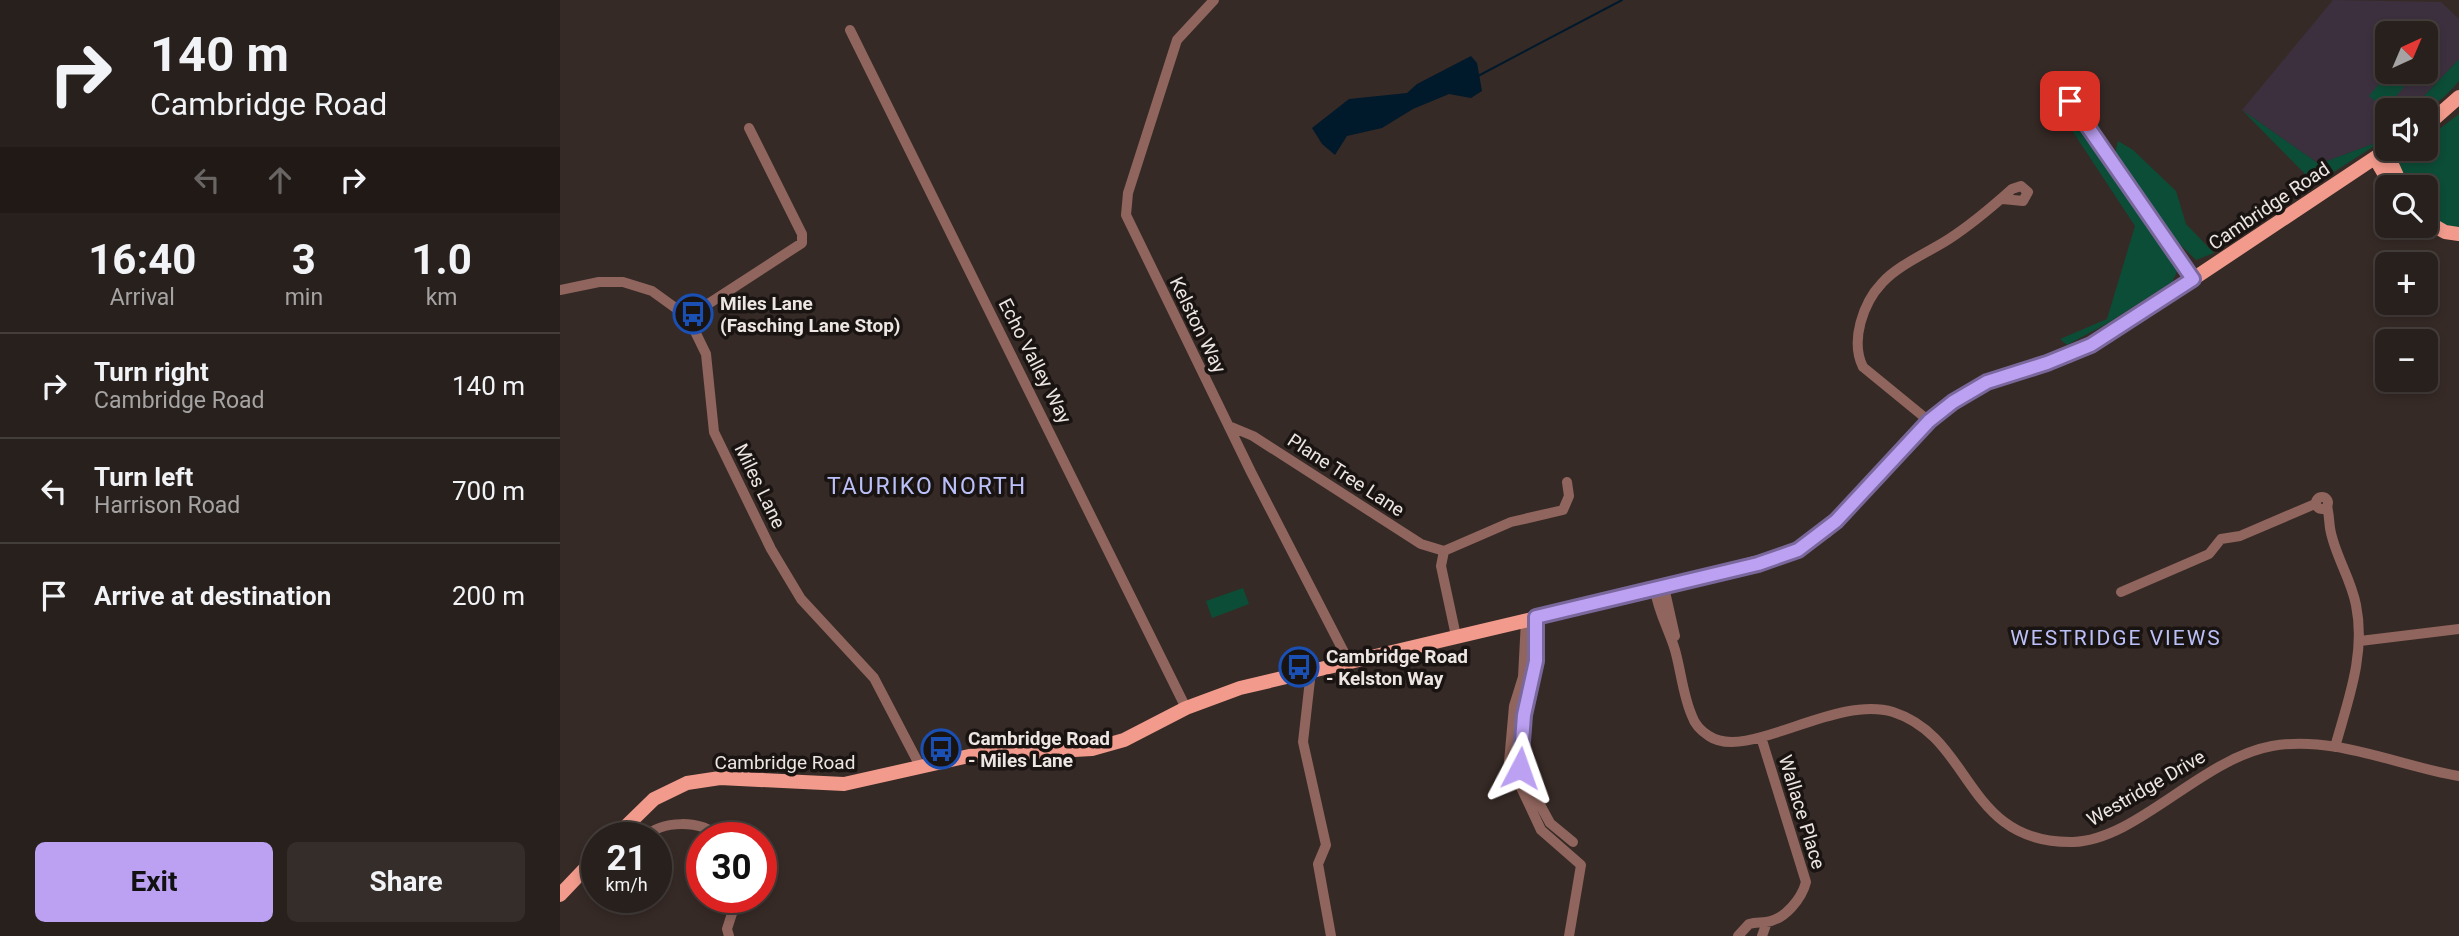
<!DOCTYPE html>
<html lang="en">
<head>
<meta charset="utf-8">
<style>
	body { margin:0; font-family:Roboto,sans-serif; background:#342d29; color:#f1f3f6; height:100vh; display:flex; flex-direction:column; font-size:26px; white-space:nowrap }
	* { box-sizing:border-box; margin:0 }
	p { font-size:23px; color:#a5a3a3 }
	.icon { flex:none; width:38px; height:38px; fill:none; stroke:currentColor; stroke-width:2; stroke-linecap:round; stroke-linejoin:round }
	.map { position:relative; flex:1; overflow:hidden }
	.panel { display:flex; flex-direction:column; background:#28201c; width:560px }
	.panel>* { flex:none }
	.banner { background:#28201c; color:#f1f3f6; overflow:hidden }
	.needle { width:46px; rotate:44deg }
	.controls { position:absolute; left:1815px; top:21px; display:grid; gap:14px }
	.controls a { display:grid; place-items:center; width:63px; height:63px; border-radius:10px; background:#28201c; box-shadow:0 4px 10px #0003,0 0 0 2px #443e3b; font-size:35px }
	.speed { position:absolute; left:21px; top:822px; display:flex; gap:14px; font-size:35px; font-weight:700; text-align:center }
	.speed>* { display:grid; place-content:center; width:91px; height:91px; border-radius:50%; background:#28201c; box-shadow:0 4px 10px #0003,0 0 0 2px #443e3b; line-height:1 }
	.speed small { font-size:18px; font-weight:400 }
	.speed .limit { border:10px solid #d22; background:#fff; color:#111 }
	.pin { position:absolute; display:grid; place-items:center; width:60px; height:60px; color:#fff; margin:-30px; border-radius:14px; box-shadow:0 4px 10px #0006 }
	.me { position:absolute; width:77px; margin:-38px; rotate:4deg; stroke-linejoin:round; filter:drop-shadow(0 0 5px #0008) }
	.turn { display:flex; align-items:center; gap:24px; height:147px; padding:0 35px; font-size:32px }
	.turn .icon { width:91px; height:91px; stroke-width:2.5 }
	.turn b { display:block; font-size:49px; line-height:60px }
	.lanes { display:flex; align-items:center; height:66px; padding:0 35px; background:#0003; justify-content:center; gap:35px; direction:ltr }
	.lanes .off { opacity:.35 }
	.eta { display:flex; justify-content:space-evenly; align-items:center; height:119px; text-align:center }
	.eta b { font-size:42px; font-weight:700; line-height:49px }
	.action { display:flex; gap:14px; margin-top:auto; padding:14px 35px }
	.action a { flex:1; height:80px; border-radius:10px; background:#bca0f2; color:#111; font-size:28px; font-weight:700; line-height:80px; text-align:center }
	.action a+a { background:#342d29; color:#f1f3f6 }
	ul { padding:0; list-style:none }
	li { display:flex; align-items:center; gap:21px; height:105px; padding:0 35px; border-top:2px solid #443e3b }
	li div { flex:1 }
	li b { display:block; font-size:26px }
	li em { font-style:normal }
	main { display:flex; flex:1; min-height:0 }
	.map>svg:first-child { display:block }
	.education { fill:#3c303e; fill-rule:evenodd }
	.green { fill:#0c4d37 }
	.water { fill:#00192b }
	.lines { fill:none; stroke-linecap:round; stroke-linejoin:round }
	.stream { stroke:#00192b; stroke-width:2 }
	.minor { stroke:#90655d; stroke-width:10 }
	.major { stroke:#f29b8c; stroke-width:14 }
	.route-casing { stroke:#7a689d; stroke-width:18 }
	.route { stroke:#bca0f2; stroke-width:12 }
	.labels { text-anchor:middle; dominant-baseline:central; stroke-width:7; stroke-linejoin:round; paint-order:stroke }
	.street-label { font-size:19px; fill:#ede5e2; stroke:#191412 }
	.poi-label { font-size:19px; font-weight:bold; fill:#ede5e2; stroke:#191412; text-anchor:start }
	.neighbourhood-label { font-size:21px; letter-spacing:2px; fill:#bbc0f9; stroke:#191412 }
	.quarter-label { font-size:23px; letter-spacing:2px; fill:#bbc0f9; stroke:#191412 }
</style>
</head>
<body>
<main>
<section class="panel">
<div class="banner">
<div class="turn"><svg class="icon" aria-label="right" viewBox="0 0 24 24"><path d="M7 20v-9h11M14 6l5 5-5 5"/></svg><div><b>140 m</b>Cambridge Road</div></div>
<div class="lanes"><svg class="icon off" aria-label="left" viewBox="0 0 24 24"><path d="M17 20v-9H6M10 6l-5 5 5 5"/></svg><svg class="icon off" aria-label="ahead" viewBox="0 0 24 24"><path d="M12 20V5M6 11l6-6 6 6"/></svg><svg class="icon" aria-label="right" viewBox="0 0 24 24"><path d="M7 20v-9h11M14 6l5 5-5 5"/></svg></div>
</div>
<div class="eta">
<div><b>16:40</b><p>Arrival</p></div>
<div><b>3</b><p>min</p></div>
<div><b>1.0</b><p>km</p></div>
</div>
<ul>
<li><svg class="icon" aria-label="right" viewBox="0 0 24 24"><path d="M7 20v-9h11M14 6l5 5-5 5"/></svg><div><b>Turn right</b><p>Cambridge Road</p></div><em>140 m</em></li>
<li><svg class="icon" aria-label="left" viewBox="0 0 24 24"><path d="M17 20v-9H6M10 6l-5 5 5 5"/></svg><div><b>Turn left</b><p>Harrison Road</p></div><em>700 m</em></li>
<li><svg class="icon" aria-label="arrive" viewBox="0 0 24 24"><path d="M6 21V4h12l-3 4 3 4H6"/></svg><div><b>Arrive at destination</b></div><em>200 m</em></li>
</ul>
<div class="action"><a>Exit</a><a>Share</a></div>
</section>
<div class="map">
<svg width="1899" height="936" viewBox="0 0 1899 936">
	<rect width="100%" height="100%" fill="#362a26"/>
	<path class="education" d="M1773,0L1881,2L1899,19V59L1851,110H1827V133L1818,142L1759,164L1682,110ZM1827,33H1866V72H1827Z"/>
	<path class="green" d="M1899,59V81C1884,98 1873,110 1851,110Z
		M1829,72H1838L1849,81L1825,109L1809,96Z
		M1507,75L1537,118L1544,144L1510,95Z
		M1490,89L1500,96L1619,268L1612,282L1548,323L1507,345L1500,339L1547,319L1575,226L1486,91Z
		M1682,110L1759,164L1818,142L1827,133V138L1747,189L1744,186L1752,181Z
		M1899,114V228L1882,224L1866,213V187H1846L1839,161L1851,149H1866V139Z
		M1558,141L1573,150L1616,191L1626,224L1654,253L1636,260L1603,228L1554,157Z
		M683,588L689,604L652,618L646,601Z"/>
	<path class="water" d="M911,56L917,63L922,91L911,98L889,94L853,109L822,128L787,136L775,155L762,144L752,128L789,99L847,93L857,84Z"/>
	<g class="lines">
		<path class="stream" d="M918,76L1062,0"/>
		<path class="minor" d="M654,0L617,40L568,193L566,215L691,472L789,662
			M290,30L626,708
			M1497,83L1633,279
			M0,290L39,282H63L92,291L128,317L146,354L154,432L211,549L241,599L314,678L360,766
			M128,317L242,243V234L189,128
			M1369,421L1303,367C1290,341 1303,303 1322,283C1338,265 1369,252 1389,239C1412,224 1432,207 1452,189L1461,186L1468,192L1463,201L1443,199
			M669,426L693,436L861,544L884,551
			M1756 503a6 6 0 1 1 12 0a6 6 0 1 1-12 0Z
			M1767,506C1769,514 1769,521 1770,528C1774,554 1791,578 1796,605C1806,654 1788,700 1775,747
			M1104,587L1115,636
			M1095,590C1098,611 1109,630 1115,650C1121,671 1123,696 1132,716C1135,725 1141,731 1149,736C1187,762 1275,694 1333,712C1414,738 1404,844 1513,842C1577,840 1641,759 1712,746C1775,735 1838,766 1899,776
			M1561,592L1649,554L1661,539L1680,536L1755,504
			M976,617V661L964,715L960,768L990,823L1013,842
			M966,620L963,677L954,706L949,762L981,830L1021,865L1009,936
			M896,636L881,566L884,551L951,522L1003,510L1009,496L1007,482
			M1800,641L1899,629
			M751,671L743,742L766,845L758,864L771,936
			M83,838C102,820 141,819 160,838
			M169,936L167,929L177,898
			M1178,936L1189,924C1196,922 1200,923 1206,922C1225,920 1242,898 1246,882L1201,737
			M1202,936L1207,922"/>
		<path class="major" d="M1866,126L1899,97
			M1826,151L1842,187
			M1815,158L1832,187
			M1866,221L1885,232L1899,234
			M54,838L94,799L127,783L160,778L284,784L409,756L532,749L564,740L626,708L680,688L1095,590L1228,554L1266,531L1369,421L1393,402L1427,382L1508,356L1549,335L1828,149
			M0,895L37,856"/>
	</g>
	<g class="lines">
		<g class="route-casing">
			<path id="route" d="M960,768L964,715L976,661V617L1198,564L1238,550L1276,521L1369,421L1393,402L1427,382L1487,363L1531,345L1633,279L1510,101"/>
		</g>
		<use href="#route" class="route"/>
	</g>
	<defs>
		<g id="bus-ring" transform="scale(2.0125)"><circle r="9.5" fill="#191412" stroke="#1a4fb4" stroke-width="1.5"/><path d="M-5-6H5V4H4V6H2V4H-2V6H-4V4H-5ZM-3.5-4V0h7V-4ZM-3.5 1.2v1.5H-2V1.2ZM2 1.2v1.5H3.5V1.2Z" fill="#1a4fb4"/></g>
	</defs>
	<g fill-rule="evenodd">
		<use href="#bus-ring" x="133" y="314"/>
		<use href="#bus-ring" x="739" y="667"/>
		<use href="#bus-ring" x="381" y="749"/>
	</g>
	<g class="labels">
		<g class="street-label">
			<text transform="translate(1709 206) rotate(-34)">Cambridge Road</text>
			<text transform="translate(638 325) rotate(64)">Kelston Way</text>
			<text transform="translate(475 361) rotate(63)">Echo Valley Way</text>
			<text transform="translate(786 475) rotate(33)">Plane Tree Lane</text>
			<text transform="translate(200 486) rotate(64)">Miles Lane</text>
			<text x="225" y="762">Cambridge Road</text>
			<text transform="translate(1586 788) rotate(-30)">Westridge Drive</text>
			<text transform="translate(1242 812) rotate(73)">Wallace Place</text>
		</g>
		<g class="poi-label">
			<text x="160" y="303">Miles Lane<tspan x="160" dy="22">(Fasching Lane Stop)</tspan></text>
			<text x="766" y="656">Cambridge Road<tspan x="766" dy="22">- Kelston Way</tspan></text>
			<text x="408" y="738">Cambridge Road<tspan x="408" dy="22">- Miles Lane</tspan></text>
		</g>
		<g class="neighbourhood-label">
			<text x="1556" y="638">WESTRIDGE VIEWS</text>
		</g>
		<g class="quarter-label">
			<text x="367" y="486">TAURIKO NORTH</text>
		</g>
	</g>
</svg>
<div class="controls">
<a><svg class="needle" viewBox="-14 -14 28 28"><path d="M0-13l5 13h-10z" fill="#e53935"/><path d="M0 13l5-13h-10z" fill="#a5a3a3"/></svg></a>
<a><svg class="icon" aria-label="sound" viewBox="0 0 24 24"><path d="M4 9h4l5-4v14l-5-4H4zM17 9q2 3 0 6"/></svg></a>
<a><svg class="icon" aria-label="search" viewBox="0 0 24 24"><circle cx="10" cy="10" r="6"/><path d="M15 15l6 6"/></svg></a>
<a>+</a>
<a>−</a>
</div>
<div class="speed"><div>21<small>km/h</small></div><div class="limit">30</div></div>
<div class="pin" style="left:1510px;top:101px;background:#d93025"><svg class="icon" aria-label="arrive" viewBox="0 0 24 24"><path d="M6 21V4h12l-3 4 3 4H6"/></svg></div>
<svg class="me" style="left:960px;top:768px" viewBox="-20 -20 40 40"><path d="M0-17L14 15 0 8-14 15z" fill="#bca0f2" stroke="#fff" stroke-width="4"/></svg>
</div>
</main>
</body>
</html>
